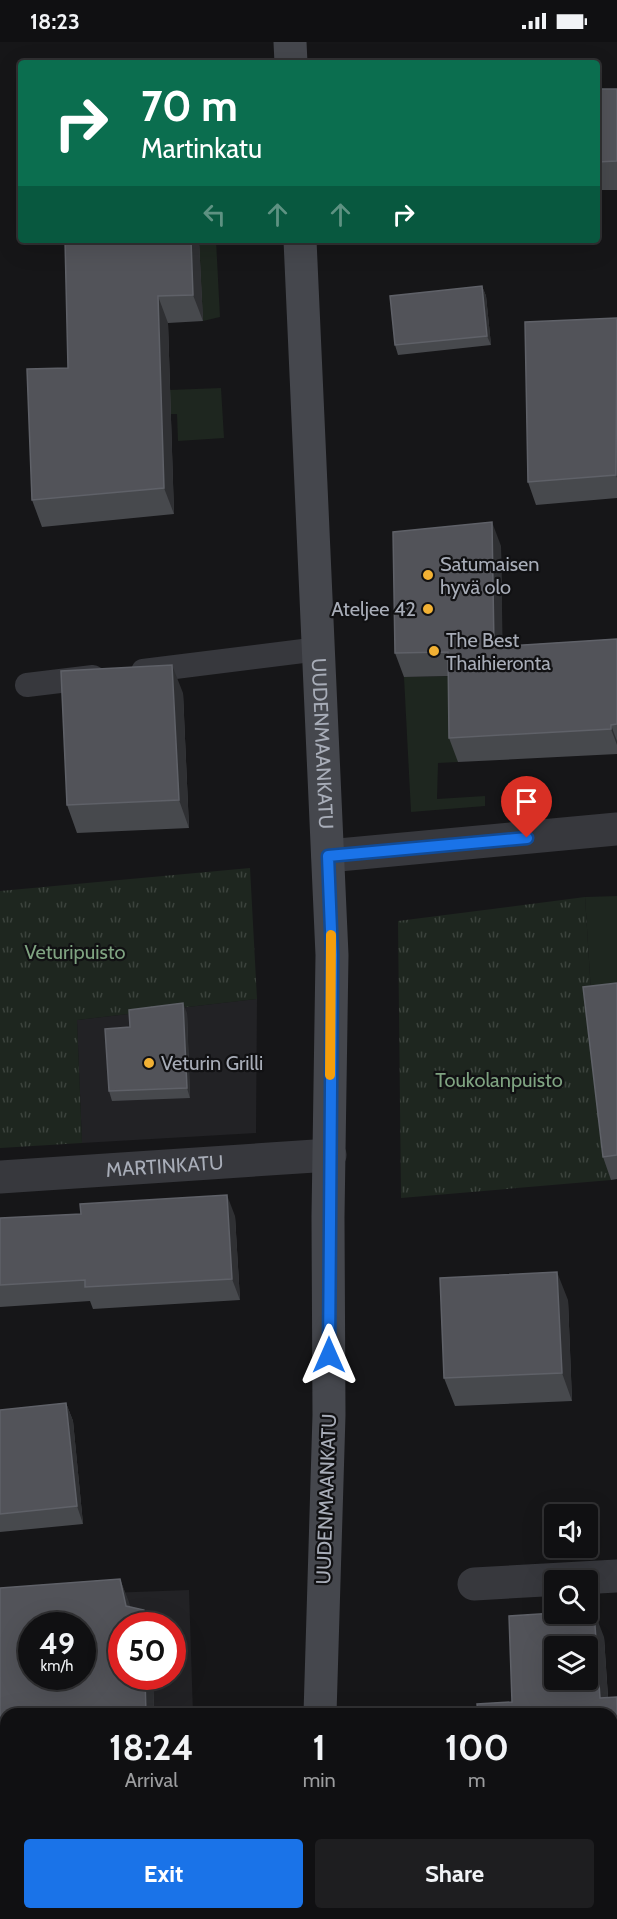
<!DOCTYPE html>
<html lang="en">
<head>
<meta charset="utf-8">
<style>
	body { margin:0; font-family:Cabin,sans-serif; background:#1e1e20; color:#f1f3f6; height:100vh; display:flex; flex-direction:column; font-size:22px; white-space:nowrap }
	* { box-sizing:border-box; margin:0 }
	p { font-size:20px; color:#9c9d9f }
	.icon { flex:none; width:33px; height:33px; fill:none; stroke:currentColor; stroke-width:2; stroke-linecap:round; stroke-linejoin:round }
	.map { position:relative; flex:1; overflow:hidden }
	.details { position:absolute; left:0px; top:1666px; width:618px; height:212px; display:flex; flex-direction:column; background:#101012; border-radius:18px 18px 0 0; box-shadow:0 6px 24px #0002,0 0 0 2px #303032 }
	.details>* { flex:none }
	.guide { position:absolute; left:18px; top:18px; width:582px; height:183px; border-radius:6px; box-shadow:0 6px 24px #0002,0 0 0 2px #303032; background:#0b6e4f; color:#fff; overflow:hidden }
	.tools { position:absolute; left:544px; top:1462px; display:grid; gap:12px }
	.tools a { display:grid; place-items:center; width:54px; height:54px; border-radius:6px; background:#101012; box-shadow:0 6px 24px #0002,0 0 0 2px #303032; font-size:30px }
	.speed { position:absolute; left:18px; top:1570px; display:flex; gap:12px; font-size:30px; font-weight:700; text-align:center }
	.speed>* { display:grid; place-content:center; width:78px; height:78px; border-radius:50%; background:#101012; box-shadow:0 6px 24px #0002,0 0 0 2px #303032; line-height:1 }
	.speed small { font-size:15px; font-weight:400 }
	.speed .limit { border:9px solid #d22; background:#fff; color:#111 }
	.pin { position:absolute; display:grid; place-items:center; width:51px; height:51px; color:#fff; margin:-62px -26px; border-radius:50% 50% 50% 0; rotate:-45deg; box-shadow:0 0 6px #0007 }
	.pin .icon { rotate:45deg }
	.me { position:absolute; width:66px; margin:-33px; rotate:0deg; stroke-linejoin:round; filter:drop-shadow(0 0 4px #0008) }
	.turn { display:flex; align-items:center; gap:21px; height:126px; padding:0 24px; font-size:27px }
	.turn .icon { width:78px; height:78px; stroke-width:2.5 }
	.turn b { display:block; font-size:42px; line-height:51px }
	.lanes { display:flex; align-items:center; height:57px; padding:0 24px; background:#0003; justify-content:center; gap:30px; direction:ltr }
	.lanes .off { opacity:.35 }
	.eta { display:flex; justify-content:space-evenly; align-items:center; height:102px; text-align:center }
	.eta b { font-size:36px; font-weight:700; line-height:42px }
	.primary-button { display:flex; gap:12px; margin-top:auto; padding:12px 24px }
	.primary-button a { flex:1; height:69px; border-radius:6px; background:#1a73e8; color:#fff; font-size:24px; font-weight:700; line-height:69px; text-align:center }
	.primary-button a+a { background:#1e1e20; color:#f1f3f6 }
	.status { display:flex; justify-content:space-between; align-items:center; height:42px; padding:0 30px; background:#101012; direction:ltr }
	.status svg { height:16px; fill:currentColor }
	.map>svg:first-child { display:block }
	.built { fill:#222225; fill-rule:evenodd }
	.grass { fill:#1e261f }
	.park { fill:url(#park-tufts) }
	.lines { fill:none; stroke-linecap:round; stroke-linejoin:round }
	.service { stroke:#37383d; stroke-width:24 }
	.minor { stroke:#37383d; stroke-width:33 }
	.tertiary { stroke:#37383d; stroke-width:33 }
	.secondary { stroke:#45474d; stroke-width:33 }
	.wall { fill:#47494d }
	.shaded-wall { fill:#2f3033 }
	.building { fill:#525359; stroke:#5f6168; stroke-width:1.5; fill-rule:evenodd }
	.route-casing { stroke:#114b97; stroke-width:15 }
	.route { stroke:#1a73e8; stroke-width:10 }
	.slow { stroke:#f59e0b; stroke-width:10 }
	.poi-dot { fill:#f2b134; stroke:#111113; stroke-width:2 }
	.labels { text-anchor:middle; dominant-baseline:central; stroke-width:4.5; stroke-linejoin:round; paint-order:stroke }
	.poi-label { font-size:20px; fill:#a8adb8; stroke:#111113; text-anchor:start }
	.street-label { font-size:20px; fill:#a8adb8; stroke:#111113 }
	.park-label { font-size:20px; fill:#7fa381; stroke:#111113 }
</style>
</head>
<body>
<div class="status"><b>18:23</b><svg viewBox="0 0 49 12"><path d="M0 12V9h3v3zM5 12V6h3v6zM10 12V3h3v9zM15 12V0h3v12zM26 1h20v11H26zM47 4h2v5h-2z"/></svg></div>
<div class="map">
<svg width="617" height="1877" viewBox="0 0 617 1877">
	<defs>
		<pattern id="park-tufts" width="24" height="20" patternUnits="userSpaceOnUse" patternTransform="scale(1.5)"><rect width="24" height="20" fill="#1e261f"/><path d="M3 7l-1-3M5 7V3M7 7l1-3M15 17l-1-3M17 17v-4M19 17l1-3" fill="none" stroke="#3c433d"/></pattern>
	</defs>
	<rect width="100%" height="100%" fill="#161618"/>
	<path class="built" d="M257,957L256,1091L82,1101L77,978Z
		M189,1548L193,1672H6V1872H193V1877H0V1555ZM32,1584H82V1635H32ZM122,1584H172V1635H122Z"/>
	<path class="grass" d="M199,198H216L220,275L203,279Z
		M221,346L224,396L178,399L177,372H170L169,348Z
		M456,634L458,720L438,721L437,757L485,754V764L411,770L404,635Z
		M617,854V965L592,967L585,855Z
		M612,1785H617V1877H413V1872H612Z"/>
	<path class="park" d="M250,826L257,957L77,978L82,1101L0,1106V849Z
		M585,855L592,967L611,1138L401,1156L398,879Z"/>
	<g class="lines">
		<path class="service" d="M143,629L319,607
			M27,643L93,635"/>
		<g class="minor">
			<path id="s1" d="M0,1135L330,1113"/>
			<path d="M474,1542L617,1534"/>
		</g>
		<path class="tertiary" d="M328,814L617,787"/>
		<g class="secondary">
			<path d="M290,0L291,21"/>
			<path id="s2" d="M300,198L332,913L328,1175L329,1373L320,1672"/>
			<path d="M316,1877V1872"/>
		</g>
	</g>
	<path class="wall" d="M597,47H617V148H597Z
		M199,198L203,279L168,281L174,472L42,485L32,458L68,326Z
		M482,244L486,254L491,303L398,313L395,303Z
		M617,276V456L536,463L528,440Z
		M501,504L502,604L617,597V712L458,720L449,696L448,634L404,635L395,611Z
		M183,651L189,786L77,791L67,763Z
		M617,941V1137L611,1138L603,1115Z
		M187,971L190,1056L112,1059L109,1049L130,985Z
		M235,1174L240,1258L93,1267L90,1259L0,1265V1176Z
		M568,1258L572,1359L455,1364L444,1336Z
		M66,1361L73,1379L83,1482L0,1490V1368Z
		M120,1537L130,1565L144,1568L150,1584H122V1635H153L154,1672H6V1705L0,1706V1546Z
		M604,1595L608,1655H617V1764L612,1765V1672L512,1660Z"/>
	<path class="shaded-wall" d="M191,198H199L203,279L193,253Z
		M482,244L486,254L491,303L487,294Z
		M158,254L168,281L174,472L164,446Z
		M617,327V436L616,433Z
		M492,480L501,504L503,629L494,605Z
		M172,623L183,651L189,786L179,758Z
		M611,683L617,699V703L611,687Z
		M183,961L187,971L190,1056L187,1046Z
		M227,1153L235,1174L240,1258L232,1237Z
		M557,1230L568,1258L572,1359L562,1331Z
		M66,1361L73,1379L83,1482L77,1464Z
		M120,1537L129,1560L134,1584L126,1564Z
		M144,1568L150,1584H145Z
		M594,1569L604,1595L609,1672L600,1656Z
		M145,1635H153L154,1672H146Z"/>
	<path class="building" d="M597,47H617V119L597,120Z
		M65,198H191L193,253L158,254L164,446L32,458L27,327L68,326Z
		M482,244L487,294L395,303L390,254Z
		M617,276L616,433L528,440L525,280Z
		M492,480L494,605L617,597V682L611,683V687L449,696L448,610L395,611L393,490Z
		M172,623L179,758L67,763L61,629Z
		M617,941V1113L603,1115L583,945Z
		M183,961L187,1046L109,1049L105,987L130,985L129,968Z
		M227,1153L232,1237L85,1245V1238L0,1243V1176L81,1172L80,1162Z
		M557,1230L562,1331L444,1336L440,1236Z
		M66,1361L77,1464L0,1472V1368Z
		M120,1537L126,1564L144,1568L145,1584H122V1635H145L146,1672H6V1682L0,1683V1546ZM32,1584H82V1635H32Z
		M588,1569H594L600,1656L617,1655V1738H612V1672H478L477,1662L512,1660L509,1574L555,1571L588,1572ZM555,1605H588V1638H555Z"/>
	<g class="lines">
		<g class="route-casing">
			<path id="route" d="M329,1313L332,913L328,814L527,796"/>
		</g>
		<use href="#route" class="route"/>
		<path class="slow" d="M330,1033L331,893"/>
	</g>
	<g class="poi-dot">
		<circle cx="428" cy="533" r="6"/>
		<circle cx="428" cy="567" r="6"/>
		<circle cx="434" cy="609" r="6"/>
		<circle cx="149" cy="1021" r="6"/>
	</g>
	<g class="labels">
		<g class="poi-label">
			<text x="440" y="522">Satumaisen<tspan x="440" dy="23">hyvä olo</tspan></text>
			<text x="416" y="567" text-anchor="end">Ateljee 42</text>
			<text x="446" y="598">The Best<tspan x="446" dy="23">Thaihieronta</tspan></text>
			<text x="161" y="1021">Veturin Grilli</text>
		</g>
		<g class="street-label">
			<text stroke="none"><textPath href="#s2" startOffset="504">UUDENMAANKATU</textPath></text>
			<text stroke="none"><textPath href="#s1" startOffset="165">MARTINKATU</textPath></text>
			<text transform="translate(326 1457) rotate(-88)">UUDENMAANKATU</text>
		</g>
		<g class="park-label">
			<text x="75" y="910">Veturipuisto</text>
			<text x="499" y="1038">Toukolanpuisto</text>
		</g>
	</g>
</svg>
<div class="tools">
<a><svg class="icon" aria-label="sound" viewBox="0 0 24 24"><path d="M4 9h4l5-4v14l-5-4H4zM17 9q2 3 0 6"/></svg></a>
<a><svg class="icon" aria-label="search" viewBox="0 0 24 24"><circle cx="10" cy="10" r="6"/><path d="M15 15l6 6"/></svg></a>
<a><svg class="icon" aria-label="layers" viewBox="0 0 24 24"><path d="M12 4l9 5-9 5-9-5zM3 14l9 5 9-5"/></svg></a>
</div>
<div class="speed"><div>49<small>km/h</small></div><div class="limit">50</div></div>
<div class="pin" style="left:527px;top:796px;background:#d93025"><svg class="icon" aria-label="arrive" viewBox="0 0 24 24"><path d="M6 21V4h12l-3 4 3 4H6"/></svg></div>
<svg class="me" style="left:329px;top:1313px" viewBox="-20 -20 40 40"><path d="M0-17L14 15 0 8-14 15z" fill="#1a73e8" stroke="#fff" stroke-width="4"/></svg>
<div class="guide">
<div class="turn"><svg class="icon" aria-label="right" viewBox="0 0 24 24"><path d="M7 20v-9h11M14 6l5 5-5 5"/></svg><div><b>70 m</b>Martinkatu</div></div>
<div class="lanes"><svg class="icon off" aria-label="left" viewBox="0 0 24 24"><path d="M17 20v-9H6M10 6l-5 5 5 5"/></svg><svg class="icon off" aria-label="ahead" viewBox="0 0 24 24"><path d="M12 20V5M6 11l6-6 6 6"/></svg><svg class="icon off" aria-label="ahead" viewBox="0 0 24 24"><path d="M12 20V5M6 11l6-6 6 6"/></svg><svg class="icon" aria-label="right" viewBox="0 0 24 24"><path d="M7 20v-9h11M14 6l5 5-5 5"/></svg></div>
</div>
<section class="details">
<div class="eta">
<div><b>18:24</b><p>Arrival</p></div>
<div><b>1</b><p>min</p></div>
<div><b>100</b><p>m</p></div>
</div>
<div class="primary-button"><a>Exit</a><a>Share</a></div>
</section>
</div>
</body>
</html>
